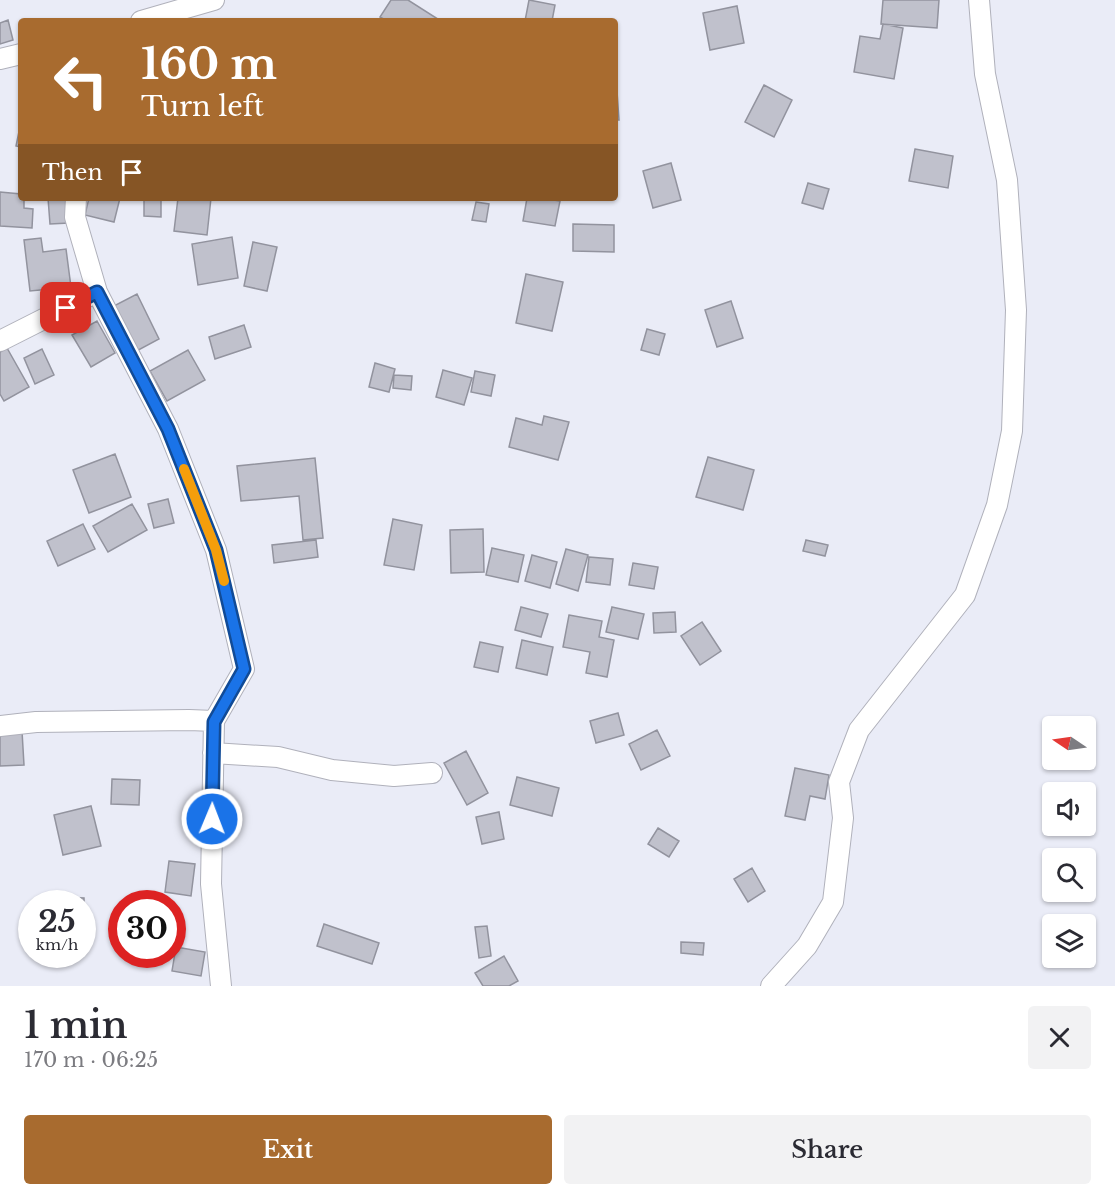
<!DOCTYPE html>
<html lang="en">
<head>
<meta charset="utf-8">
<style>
	body { margin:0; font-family:"Libre Baskerville",serif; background:#f2f2f3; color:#2b2b33; height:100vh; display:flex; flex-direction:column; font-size:22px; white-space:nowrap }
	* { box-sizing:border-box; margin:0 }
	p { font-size:20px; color:#7c7c81 }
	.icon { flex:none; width:33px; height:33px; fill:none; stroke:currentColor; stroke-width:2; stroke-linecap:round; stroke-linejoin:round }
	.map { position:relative; height:986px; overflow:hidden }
	.side { display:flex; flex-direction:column; background:#fff; flex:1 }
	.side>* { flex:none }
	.banner { position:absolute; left:18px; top:18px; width:600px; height:183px; border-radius:6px; box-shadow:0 2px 4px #0004; background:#a86b2f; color:#fff; overflow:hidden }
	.needle { width:39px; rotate:283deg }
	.controls { position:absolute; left:1042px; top:716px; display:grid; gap:12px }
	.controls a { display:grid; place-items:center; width:54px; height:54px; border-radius:6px; background:#fff; box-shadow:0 2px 4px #0004; font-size:30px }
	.speed { position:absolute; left:18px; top:890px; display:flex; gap:12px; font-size:30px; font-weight:700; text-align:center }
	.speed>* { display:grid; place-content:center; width:78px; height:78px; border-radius:50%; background:#fff; box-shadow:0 2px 4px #0004; line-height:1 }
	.speed small { font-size:15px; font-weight:400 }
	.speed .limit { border:9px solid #d22; background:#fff; color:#111 }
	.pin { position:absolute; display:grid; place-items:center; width:51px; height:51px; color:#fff; margin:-26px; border-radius:12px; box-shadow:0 3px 9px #0006 }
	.me { position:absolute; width:66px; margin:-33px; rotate:1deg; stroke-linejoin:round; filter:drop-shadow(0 0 4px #0008) }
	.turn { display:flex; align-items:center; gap:21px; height:126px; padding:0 24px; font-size:27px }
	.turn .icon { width:78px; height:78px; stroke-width:2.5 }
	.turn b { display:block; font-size:42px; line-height:51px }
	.then { display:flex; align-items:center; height:57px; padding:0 24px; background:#0003; gap:12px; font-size:22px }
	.round { display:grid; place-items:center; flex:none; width:63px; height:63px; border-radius:6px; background:#f2f2f3 }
	.headline { display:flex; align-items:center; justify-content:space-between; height:102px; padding:0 24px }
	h1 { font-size:36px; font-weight:600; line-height:45px }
	.primary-button { display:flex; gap:12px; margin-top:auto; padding:12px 24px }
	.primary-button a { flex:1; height:69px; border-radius:6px; background:#a86b2f; color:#fff; font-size:24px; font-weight:600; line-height:69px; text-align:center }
	.primary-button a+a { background:#f2f2f3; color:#2b2b33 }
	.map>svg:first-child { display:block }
	.building { fill:#c0c1cc; stroke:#92939e; stroke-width:1.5 }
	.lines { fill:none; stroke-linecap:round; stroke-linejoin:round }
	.street-casing { stroke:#b0b1bb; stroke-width:22 }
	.street { stroke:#fff; stroke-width:20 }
	.route-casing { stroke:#114b97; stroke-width:15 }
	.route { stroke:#1a73e8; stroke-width:10 }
	.slow { stroke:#f59e0b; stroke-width:10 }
</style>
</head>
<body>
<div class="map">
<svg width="1115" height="986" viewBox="0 0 1115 986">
	<rect width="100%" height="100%" fill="#eaecf7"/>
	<path class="building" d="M391,0H408L441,21H387L380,17Z
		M529,0L555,5L552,21H525Z
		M883,0H939L937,28L881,24Z
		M737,6L744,43L710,50L703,13Z
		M8,20L13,40L0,44V23Z
		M883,24L903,28L894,79L854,72L860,36L880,39Z
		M616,77L619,120H615V78Z
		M764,85L792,100L774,137L745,122Z
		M21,122V147L16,146Z
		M915,149L953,156L948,188L909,181Z
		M671,163L681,200L653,208L643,171Z
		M808,183L829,189L823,209L802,203Z
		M0,192L21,194V198H24V208L33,209L32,228L0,226Z
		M48,198H67L69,223L50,224Z
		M89,198H120L114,222L85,215Z
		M144,198H161V217L144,216Z
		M178,198H211L207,235L174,231Z
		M527,198H541L560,201L555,226L523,221Z
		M476,202L489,204L486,222L472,220Z
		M573,224L614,225V252L573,251Z
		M232,237L238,278L198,285L192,244Z
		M41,238L43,252L66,249L71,287L30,291L24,240Z
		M253,242L277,247L267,291L244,286Z
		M526,274L563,282L552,331L516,323Z
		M137,294L159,339L131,354L108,309Z
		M731,301L743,338L717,347L705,310Z
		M97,321L115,353L91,367L72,335Z
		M244,325L251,347L215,359L209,337Z
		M647,329L665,334L659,355L641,350Z
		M7,348L29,387L4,401L0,394V352Z
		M42,349L54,375L35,384L24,358Z
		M188,350L205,380L167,401L150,371Z
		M375,363L395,369L389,392L369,387Z
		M443,370L472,378L464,405L436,397Z
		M475,371L495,375L491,396L471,392Z
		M394,375L412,376L411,390L393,388Z
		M544,416L569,422L558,460L509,447L516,418L542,425Z
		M115,454L131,497L89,513L73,470Z
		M708,457L754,470L743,510L696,497Z
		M315,458L323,538L303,540L299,496L241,501L237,466Z
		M168,499L174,523L154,528L148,504Z
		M132,504L147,530L108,552L93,526Z
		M393,519L422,525L414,570L384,565Z
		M83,524L95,549L58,566L47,541Z
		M483,529L484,572L451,573L450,530Z
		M316,540L318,557L274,563L272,545Z
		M806,540L828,545L825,556L803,551Z
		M492,548L524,555L518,582L486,575Z
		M566,549L588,555L578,591L556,584Z
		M532,555L557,562L550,588L525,581Z
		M589,557L613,559L610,585L586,582Z
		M633,563L658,567L654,589L629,585Z
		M521,607L548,614L541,637L515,630Z
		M612,607L644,614L638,639L606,632Z
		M675,612L676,632L654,633L653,613Z
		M569,615L602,621L599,637L614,640L607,677L586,673L590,652L563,647Z
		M702,622L721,651L700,665L681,636Z
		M522,640L553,647L547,675L516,668Z
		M480,642L503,647L498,672L474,667Z
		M618,713L624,735L596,743L590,721Z
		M657,730L670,756L641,770L629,744Z
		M22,731L24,765L0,766V732Z
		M466,751L488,793L467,805L444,763Z
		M795,768L829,775L825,799L810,796L805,820L785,816Z
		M517,777L559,788L552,816L510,805Z
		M112,779L140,780L139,805L111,804Z
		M91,806L101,846L63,855L54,815Z
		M499,812L504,839L482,844L476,817Z
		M658,828L679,841L669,857L648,844Z
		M169,861L195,864L191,896L165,892Z
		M752,868L765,891L748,902L734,879Z
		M51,897L84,898V932H82V903H51Z
		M324,924L379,943L372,964L317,946Z
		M487,926L491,956L479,958L475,927Z
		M681,942L704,943L703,955L681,953Z
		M176,947L205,952L201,976L172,971Z
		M504,956L518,981L509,986H483L475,973Z"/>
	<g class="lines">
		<g class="street-casing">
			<path id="street" d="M141,21L214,0
				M0,59L21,54
				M76,198L75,217L97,292L168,429L216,550L244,669L214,721L211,884L221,986
				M0,341L97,292
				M0,726L36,722L189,720L214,721
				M213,753L278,757L332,770L394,776L432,773
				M771,986L807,946L833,902L843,818L839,782L859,730L965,595L997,505L1012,431L1016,310L1007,180L985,74L979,0"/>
		</g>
		<use href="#street" class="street"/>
	</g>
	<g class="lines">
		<g class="route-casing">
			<path id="route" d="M66,308L97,292L168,429L216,550L244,669L214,722L212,819"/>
		</g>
		<use href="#route" class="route"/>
		<path class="slow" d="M184,469L216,550L224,581"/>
	</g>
</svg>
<div class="controls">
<a><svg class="needle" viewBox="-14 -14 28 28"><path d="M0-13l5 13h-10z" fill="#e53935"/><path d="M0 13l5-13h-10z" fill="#7c7c81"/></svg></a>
<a><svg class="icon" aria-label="sound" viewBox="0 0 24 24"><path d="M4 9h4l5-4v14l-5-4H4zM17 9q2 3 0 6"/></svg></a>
<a><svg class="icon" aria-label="search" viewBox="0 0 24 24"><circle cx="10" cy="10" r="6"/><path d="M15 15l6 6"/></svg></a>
<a><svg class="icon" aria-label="layers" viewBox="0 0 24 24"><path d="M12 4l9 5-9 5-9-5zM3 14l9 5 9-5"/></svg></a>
</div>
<div class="speed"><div>25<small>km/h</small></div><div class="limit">30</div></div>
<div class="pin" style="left:66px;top:308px;background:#d93025"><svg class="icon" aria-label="arrive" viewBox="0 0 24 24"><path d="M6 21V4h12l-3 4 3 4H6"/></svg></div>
<svg class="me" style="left:212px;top:819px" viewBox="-20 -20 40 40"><circle r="17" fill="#1a73e8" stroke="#fff" stroke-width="3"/><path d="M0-11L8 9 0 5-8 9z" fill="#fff"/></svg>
<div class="banner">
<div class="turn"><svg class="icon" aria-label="left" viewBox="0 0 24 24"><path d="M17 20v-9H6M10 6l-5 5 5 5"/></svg><div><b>160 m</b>Turn left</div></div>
<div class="then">Then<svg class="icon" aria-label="arrive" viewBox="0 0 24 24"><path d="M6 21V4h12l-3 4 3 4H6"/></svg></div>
</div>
</div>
<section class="side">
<div class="headline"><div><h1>1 min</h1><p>170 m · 06:25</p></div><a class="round"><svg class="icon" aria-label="close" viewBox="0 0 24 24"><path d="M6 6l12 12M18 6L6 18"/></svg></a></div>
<div class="primary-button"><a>Exit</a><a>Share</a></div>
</section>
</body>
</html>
